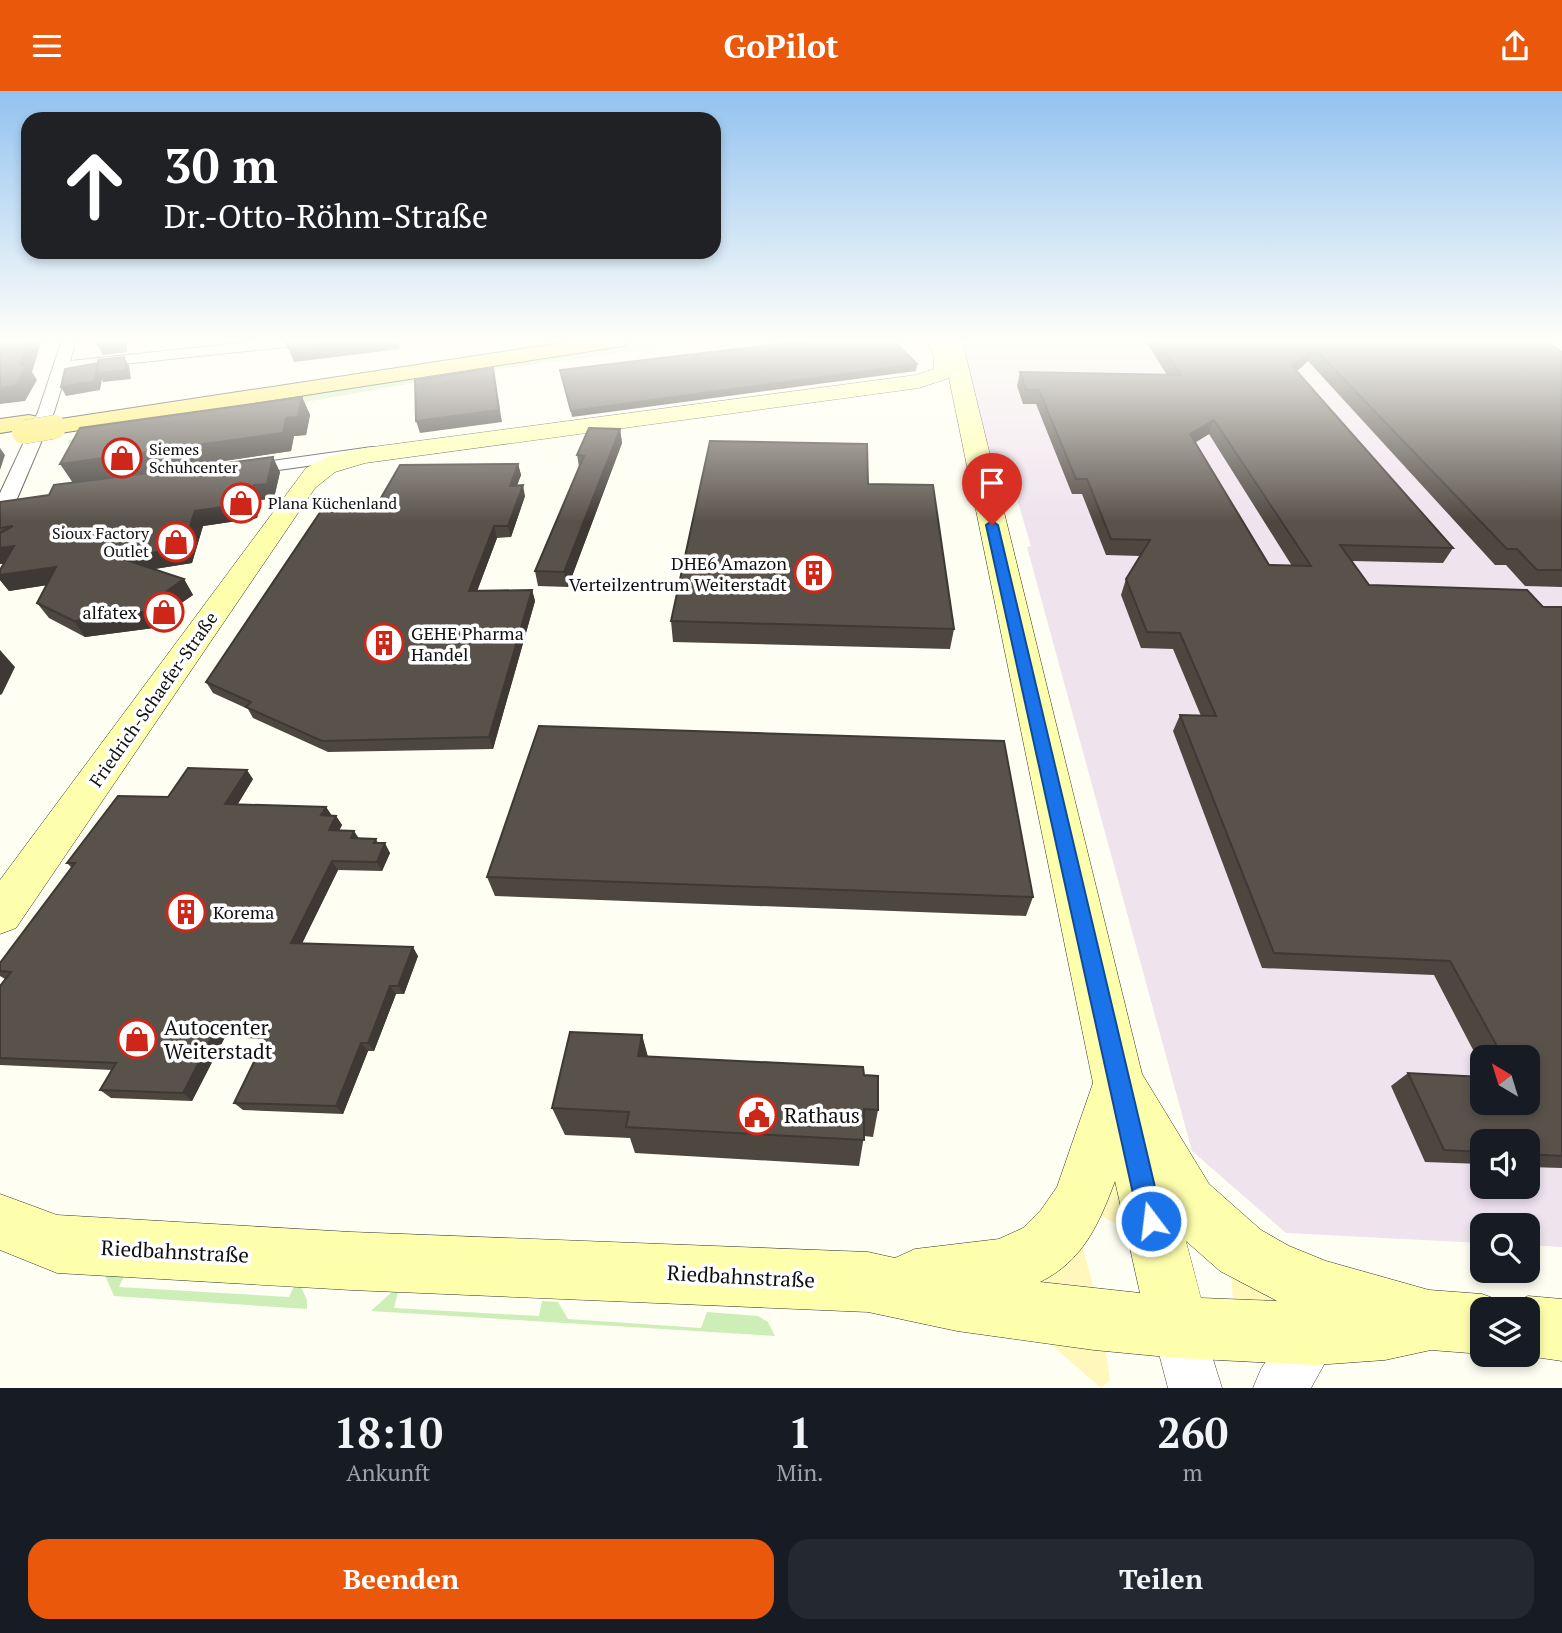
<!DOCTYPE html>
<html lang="de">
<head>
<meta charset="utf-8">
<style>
	body { margin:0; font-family:"PT Serif",serif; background:#242831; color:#f1f3f6; height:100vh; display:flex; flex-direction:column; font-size:26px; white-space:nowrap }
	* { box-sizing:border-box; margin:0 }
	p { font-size:23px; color:#9ea1a6 }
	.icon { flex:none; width:38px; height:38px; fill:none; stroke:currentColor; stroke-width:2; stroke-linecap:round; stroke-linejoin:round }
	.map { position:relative; height:1297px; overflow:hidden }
	.sheet { display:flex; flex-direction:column; background:#171b24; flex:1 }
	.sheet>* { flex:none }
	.banner { position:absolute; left:21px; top:21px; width:700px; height:147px; border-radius:21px; box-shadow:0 4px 10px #0003; background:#202124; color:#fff; overflow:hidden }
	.needle { width:46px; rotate:322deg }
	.tools { position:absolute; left:1470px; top:954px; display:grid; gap:14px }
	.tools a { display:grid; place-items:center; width:70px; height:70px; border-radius:14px; background:#171b24; box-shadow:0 4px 10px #0003; font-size:35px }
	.pin { position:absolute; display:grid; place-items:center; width:60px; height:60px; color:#fff; margin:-72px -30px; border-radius:50% 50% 50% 0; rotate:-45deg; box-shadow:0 0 7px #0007 }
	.pin .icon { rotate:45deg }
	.me { position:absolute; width:77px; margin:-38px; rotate:345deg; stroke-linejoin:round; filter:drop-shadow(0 0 5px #0008) }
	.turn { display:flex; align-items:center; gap:24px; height:147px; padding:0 28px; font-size:32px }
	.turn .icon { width:91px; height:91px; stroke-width:2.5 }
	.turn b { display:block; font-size:49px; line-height:60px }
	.eta { display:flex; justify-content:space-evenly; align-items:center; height:119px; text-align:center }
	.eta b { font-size:42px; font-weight:600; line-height:49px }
	.primary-button { display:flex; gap:14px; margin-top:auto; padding:14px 28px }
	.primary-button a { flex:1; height:80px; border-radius:21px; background:#ea580c; color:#fff; font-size:28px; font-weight:600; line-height:80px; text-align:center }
	.primary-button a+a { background:#242831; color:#f1f3f6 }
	header { display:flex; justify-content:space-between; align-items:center; height:91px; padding:0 28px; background:#ea580c; color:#fff; font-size:32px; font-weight:600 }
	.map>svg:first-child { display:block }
	.industrial { fill:#efe3ee; fill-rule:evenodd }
	.green { fill:#cdeeb7 }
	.sand { fill:#fff8ba }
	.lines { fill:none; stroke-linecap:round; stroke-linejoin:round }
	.minor-casing { stroke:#434343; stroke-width:2 }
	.tertiary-casing { stroke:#434343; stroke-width:1 }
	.secondary-casing { stroke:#323232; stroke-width:1 }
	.primary-casing { stroke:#212121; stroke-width:2 }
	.minor { fill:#fff; fill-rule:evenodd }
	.tertiary { fill:#fff; fill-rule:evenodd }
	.secondary { fill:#feffad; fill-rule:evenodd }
	.primary { fill:#ffeb62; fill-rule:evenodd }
	.primary-bridge-casing { stroke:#212121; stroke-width:24; stroke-linecap:butt }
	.primary-bridge { stroke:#ffeb62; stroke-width:24 }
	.wall { fill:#4d4740; fill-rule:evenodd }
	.shaded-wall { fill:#3e3934 }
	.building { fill:#59524b; stroke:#3e3934; stroke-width:2; fill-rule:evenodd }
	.route { fill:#1a73e8; stroke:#114b97; stroke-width:2 }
	.labels { text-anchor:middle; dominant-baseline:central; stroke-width:7; stroke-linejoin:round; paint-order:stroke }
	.far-poi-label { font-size:16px; fill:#101010; stroke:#fff; text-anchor:start }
	.poi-label { font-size:18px; fill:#101010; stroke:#fff; text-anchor:end }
	.street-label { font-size:18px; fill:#101010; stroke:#fff }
	.near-poi-label { font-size:21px; fill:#101010; stroke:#fff; text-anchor:start }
	.near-street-label { font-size:21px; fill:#101010; stroke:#fff }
</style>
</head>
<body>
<header><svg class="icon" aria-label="menu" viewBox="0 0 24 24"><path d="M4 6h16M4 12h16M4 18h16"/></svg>GoPilot<svg class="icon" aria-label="share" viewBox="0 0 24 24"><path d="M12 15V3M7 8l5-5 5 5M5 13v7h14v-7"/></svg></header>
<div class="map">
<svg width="1562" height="1297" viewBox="0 0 1562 1297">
	<rect width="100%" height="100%" fill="#fffef2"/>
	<path class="industrial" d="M961,249H1562V1156L1528,1154V1134H1482V1152L1286,1142L1192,1060L1027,456L1031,455L1017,408L1001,407ZM1482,966H1528V1012H1482ZM1482,1050H1528V1096H1482Z"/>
	<path class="green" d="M658,249H720L481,280L68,353V349L194,326L129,331Z
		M104,1182L125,1183L119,1196L289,1206L295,1193L300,1194L307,1209V1218L114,1205Z
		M392,1201H398L394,1217L539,1225L542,1210L558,1211L568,1228L701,1237L707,1221L758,1225L768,1231L775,1245L371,1220Z"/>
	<path class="sand" d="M1107,1062L1134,1143L1091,1119Z
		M1082,1154L1099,1217L967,1194Z
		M1231,1181L1310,1214L1233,1210Z
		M1047,1250H1104L1110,1289L1101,1297Z"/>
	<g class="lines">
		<g class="minor-casing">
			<path id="minor" d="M62,249H76L70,270L271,249H321L314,253L67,279L54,321L16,410L13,414H0V402L38,321Z
				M372,356L378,357L381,361L378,365L243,384L234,379L243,374Z"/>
		</g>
		<g class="tertiary-casing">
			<path id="tertiary" d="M1178,1210L1197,1217L1222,1297H1168L1152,1236L1159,1217Z
				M1315,1217L1334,1224L1341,1243L1311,1297H1253L1261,1278L1296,1224Z"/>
		</g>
		<g class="secondary-casing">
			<path id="secondary" d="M927,249L962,250L1142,983L1209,1093L1261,1139L1289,1155L1326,1170L1429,1199L1482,1203L1504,1211L1506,1216L1528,1205L1562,1208V1270L1521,1264H1528V1218H1482V1263L1431,1259L1385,1269L1315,1274L1178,1267L1094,1259L957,1240L868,1221L351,1199L57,1182L0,1159V1103L57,1124L351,1141L868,1161L895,1167L915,1158L999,1148L1023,1137L1041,1119L1057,1096L1093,992L949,287L919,297L365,372L335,381L315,397L16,837L0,843V789L306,377L329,365L365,357L916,284L934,278V265ZM1115,1090L1140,1202L1040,1191C1083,1170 1099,1133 1115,1090ZM1186,1150L1220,1180L1277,1210L1201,1207Z"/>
		</g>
		<g class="primary-casing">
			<path id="primary" d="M581,249H634L623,255L54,343L45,341L42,336L45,331L54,329Z
				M29,324L38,326L41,331L38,336L0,342V328Z"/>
		</g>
		<use href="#minor" class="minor"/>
		<use href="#tertiary" class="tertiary"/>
		<use href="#secondary" class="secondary"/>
		<use href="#primary" class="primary"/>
		<g class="primary-bridge-casing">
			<path id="primary-bridge" d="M24,341L54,336"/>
		</g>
		<use href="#primary-bridge" class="primary-bridge"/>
	</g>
	<path class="wall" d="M1145,249H1544L1562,261V496L1525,495L1506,474H1495L1308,270L1297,280L1453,457L1443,472L1352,470L1369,494L1543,516H1562V1077L1528,1076V1050H1482V1073L1425,1071L1391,995L1408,982L1528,1012V966H1482V976L1434,884L1262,877L1173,640L1180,624L1201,625L1173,558L1141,557L1121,504L1126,488L1140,465L1106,464L1082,403H1072L1036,313H1023L1017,295L1020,281L1167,284ZM1209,343L1292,475L1269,474L1195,351Z
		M302,306L310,324L306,344L294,345L291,360L95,389L280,381L274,407L261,409L257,427L203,435L192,472L154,478L184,488L193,504L174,517L169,535L85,546L49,527L37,512L47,494L9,500L0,489V479L4,473H0V411L49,404L72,392Z
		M620,338L622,352L568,496L538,495L535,480L579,376L577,364Z
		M518,373L521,384L517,395L525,405L511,446L497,447L477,500L532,499L535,510L493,658L328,661L253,627L248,618L213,602L206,591L374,419Z
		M868,393L954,538L950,558L673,551L671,530Z
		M253,688L238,713L326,716L332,725H336L342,734L339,739L359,748H376L378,752L390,762L382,780L338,779L302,852L418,865L404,903H396L374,960H368L343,1023L243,1019L234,1012L265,948L225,946L192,1010L111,1007L100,999L112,979L0,974V895L5,888L0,885V872L72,777L67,772L168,706Z
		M487,786L1033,806L1026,825L495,805Z
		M642,944L647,965L878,1019L873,1046L864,1045L859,1075L635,1062L630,1047L565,1044L552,1017Z"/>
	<path class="shaded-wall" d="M28,249H42L32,281L37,289L25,310L0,313V297L20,275Z
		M121,249H137L126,251L127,261L103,264L97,253Z
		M358,249H397L400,258L294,271L289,258Z
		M1314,257L1308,270L1287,289L1292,275Z
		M124,266L129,275L131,288L103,291L102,288L100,299L66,305L61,296L98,272Z
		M917,273L916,280L572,326L571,320Z
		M493,277L502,331L420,342L416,330Z
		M302,306L310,324L306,344L294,345L291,360L73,392L60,373L286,327Z
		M1214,329L1209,343L1185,358L1190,343Z
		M620,338L622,352L568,496L564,481Z
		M0,357L5,364L0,379Z
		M273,366L280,381L274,407L261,409L257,427L203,435L192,472L130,482L120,467L195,420L254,394Z
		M518,373L521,384L512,406L510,395Z
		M523,394L525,405L511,446L508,435Z
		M494,435L497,447L473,511L469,500Z
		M14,455L25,470L0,473V457Z
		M56,476L67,491L9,500L0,489V484Z
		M184,488L193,504L174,517L169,535L85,546L74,530Z
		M532,499L535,510L493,658L489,646Z
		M0,559L15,576L2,603L0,604Z
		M247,679L253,688L232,722L225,713Z
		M326,716L332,725L321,724Z
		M336,725L342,734L335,748L329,739Z
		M354,740L360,749L351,747Z
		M385,752L390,762L382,780L377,771Z
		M332,770L338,779L298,861L291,852Z
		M413,856L418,865L404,903L398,895Z
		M390,895L396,903L374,960L368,952Z
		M216,938L225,946L192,1010L183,1002Z
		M642,944L650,973L638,965Z
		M361,952L368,960L343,1023L336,1015Z"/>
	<path class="building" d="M0,249H28L20,275L28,274L15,295L0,297Z
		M97,249H121V250L97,253Z
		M285,249H358L289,258Z
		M813,249H893L917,273L571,320L560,279Z
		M1158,249H1544L1562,261V479H1537L1517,458H1507L1314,257L1292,275L1453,457L1340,454L1369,494L1527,499L1543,516H1562V1065L1528,1063V1050H1482V1061L1444,1059L1408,982L1482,986V1012H1528V966H1503L1450,870L1274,862L1180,624L1216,625L1180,542L1147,541L1126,488L1150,449L1111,448L1087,388H1076L1039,299H1026L1020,281L1181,284ZM1214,329L1311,475L1269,474L1190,343Z
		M124,266L126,279L98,282V269Z
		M98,272L94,290L61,296L65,278Z
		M493,277L499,319L416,330L415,289Z
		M302,306L298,326L286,327L283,342L60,373L80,337Z
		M589,337L620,338L564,481L535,480L584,365L577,364Z
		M710,350L867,353L868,393L933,394L954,538L671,530Z
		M273,366L267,393L254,394L250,412L195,420L183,457L120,467L184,488L164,502L159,519L74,530L37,512L56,476L0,484V479L14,455L0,457V442L13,435L0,437V411L49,404L54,394Z
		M518,373L510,395L523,394L508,435H494L469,500L532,499L489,646L322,650L246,616L251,611L206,591L321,420L374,419L400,374Z
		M539,635L1004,650L1033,806L487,786Z
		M188,677L247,679L225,713L326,716L321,724L336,725L329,739L354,740L351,747L376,748L374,752H385L377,771L332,770L291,852L413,856L398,895H390L368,952H361L336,1015L234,1012L269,940L216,938L183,1002L100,999L116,972L0,967V895L11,881L0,880V872L75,772H67L118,705L168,706Z
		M570,941L642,944L638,965L863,976L864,984L878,985V1019L864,1018V1049L626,1036L629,1021L552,1017Z"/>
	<linearGradient id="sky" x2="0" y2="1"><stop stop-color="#92c2f0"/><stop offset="0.58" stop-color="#fffff9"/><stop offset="1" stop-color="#fffff9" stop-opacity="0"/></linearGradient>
	<rect width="1562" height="431" fill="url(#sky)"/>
	<path class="route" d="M992,430L998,434L1163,1130L1159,1138L1151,1142L1142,1138L1139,1130L986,434Z"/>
	<defs>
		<g id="shop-ring" transform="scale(2.0125)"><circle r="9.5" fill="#fff" stroke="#ce2619" stroke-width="1.5"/><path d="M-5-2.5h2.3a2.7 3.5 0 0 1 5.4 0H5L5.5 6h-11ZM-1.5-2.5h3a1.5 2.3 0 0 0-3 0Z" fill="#ce2619"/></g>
		<g id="building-ring" transform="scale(2.0125)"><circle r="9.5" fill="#fff" stroke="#ce2619" stroke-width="1.5"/><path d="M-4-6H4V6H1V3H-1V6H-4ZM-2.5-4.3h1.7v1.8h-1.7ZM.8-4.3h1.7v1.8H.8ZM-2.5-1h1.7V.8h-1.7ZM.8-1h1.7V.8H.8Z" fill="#ce2619"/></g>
		<g id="civic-ring" transform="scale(2.0125)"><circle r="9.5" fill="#fff" stroke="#ce2619" stroke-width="1.5"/><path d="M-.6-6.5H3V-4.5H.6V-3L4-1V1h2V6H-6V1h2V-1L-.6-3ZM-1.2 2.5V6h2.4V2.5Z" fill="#ce2619"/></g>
	</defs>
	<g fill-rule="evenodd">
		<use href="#shop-ring" x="122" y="367"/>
		<use href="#shop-ring" x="241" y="412"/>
		<use href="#shop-ring" x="176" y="451"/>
		<use href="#building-ring" x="814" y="482"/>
		<use href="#shop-ring" x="164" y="521"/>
		<use href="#building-ring" x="384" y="552"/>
		<use href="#building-ring" x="186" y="821"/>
		<use href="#shop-ring" x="137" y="948"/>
		<use href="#civic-ring" x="757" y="1024"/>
	</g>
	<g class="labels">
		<g class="far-poi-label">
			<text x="149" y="358">Siemes<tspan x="149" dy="18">Schuhcenter</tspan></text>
			<text x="268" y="412">Plana Küchenland</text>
			<text x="149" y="442" text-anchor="end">Sioux Factory<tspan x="149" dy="18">Outlet</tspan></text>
		</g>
		<g class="poi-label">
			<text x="787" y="472">DHE6 Amazon<tspan x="787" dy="21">Verteilzentrum Weiterstadt</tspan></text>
			<text x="137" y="521">alfatex</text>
			<text x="411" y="542" text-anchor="start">GEHE Pharma<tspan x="411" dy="21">Handel</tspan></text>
			<text x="213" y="821" text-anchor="start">Korema</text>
		</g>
		<g class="street-label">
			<text transform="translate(153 608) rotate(-55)">Friedrich-Schaefer-Straße</text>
		</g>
		<g class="near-poi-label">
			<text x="164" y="936">Autocenter<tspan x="164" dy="24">Weiterstadt</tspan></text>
			<text x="784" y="1024">Rathaus</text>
		</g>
		<g class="near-street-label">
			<text transform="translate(175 1160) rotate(3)">Riedbahnstraße</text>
			<text transform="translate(741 1185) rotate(3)">Riedbahnstraße</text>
		</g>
	</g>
</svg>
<div class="tools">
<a><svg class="needle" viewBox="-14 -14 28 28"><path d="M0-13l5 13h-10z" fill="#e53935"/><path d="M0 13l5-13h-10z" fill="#9ea1a6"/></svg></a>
<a><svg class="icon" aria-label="sound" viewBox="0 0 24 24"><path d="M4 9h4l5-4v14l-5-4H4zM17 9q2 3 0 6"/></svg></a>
<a><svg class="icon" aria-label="search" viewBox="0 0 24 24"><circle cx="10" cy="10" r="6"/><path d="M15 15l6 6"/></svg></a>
<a><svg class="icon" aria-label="layers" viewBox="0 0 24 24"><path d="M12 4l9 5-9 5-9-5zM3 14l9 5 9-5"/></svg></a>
</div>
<div class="pin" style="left:992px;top:434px;background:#d93025"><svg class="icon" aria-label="arrive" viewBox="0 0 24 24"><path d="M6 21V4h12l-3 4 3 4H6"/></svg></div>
<svg class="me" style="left:1151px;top:1130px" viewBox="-20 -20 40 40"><circle r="17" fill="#1a73e8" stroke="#fff" stroke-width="3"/><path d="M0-11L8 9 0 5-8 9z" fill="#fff"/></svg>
<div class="banner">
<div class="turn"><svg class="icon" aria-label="ahead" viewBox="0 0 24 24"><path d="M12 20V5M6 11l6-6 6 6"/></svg><div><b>30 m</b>Dr.-Otto-Röhm-Straße</div></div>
</div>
</div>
<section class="sheet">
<div class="eta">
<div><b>18:10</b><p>Ankunft</p></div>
<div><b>1</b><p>Min.</p></div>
<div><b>260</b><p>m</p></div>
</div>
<div class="primary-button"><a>Beenden</a><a>Teilen</a></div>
</section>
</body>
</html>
